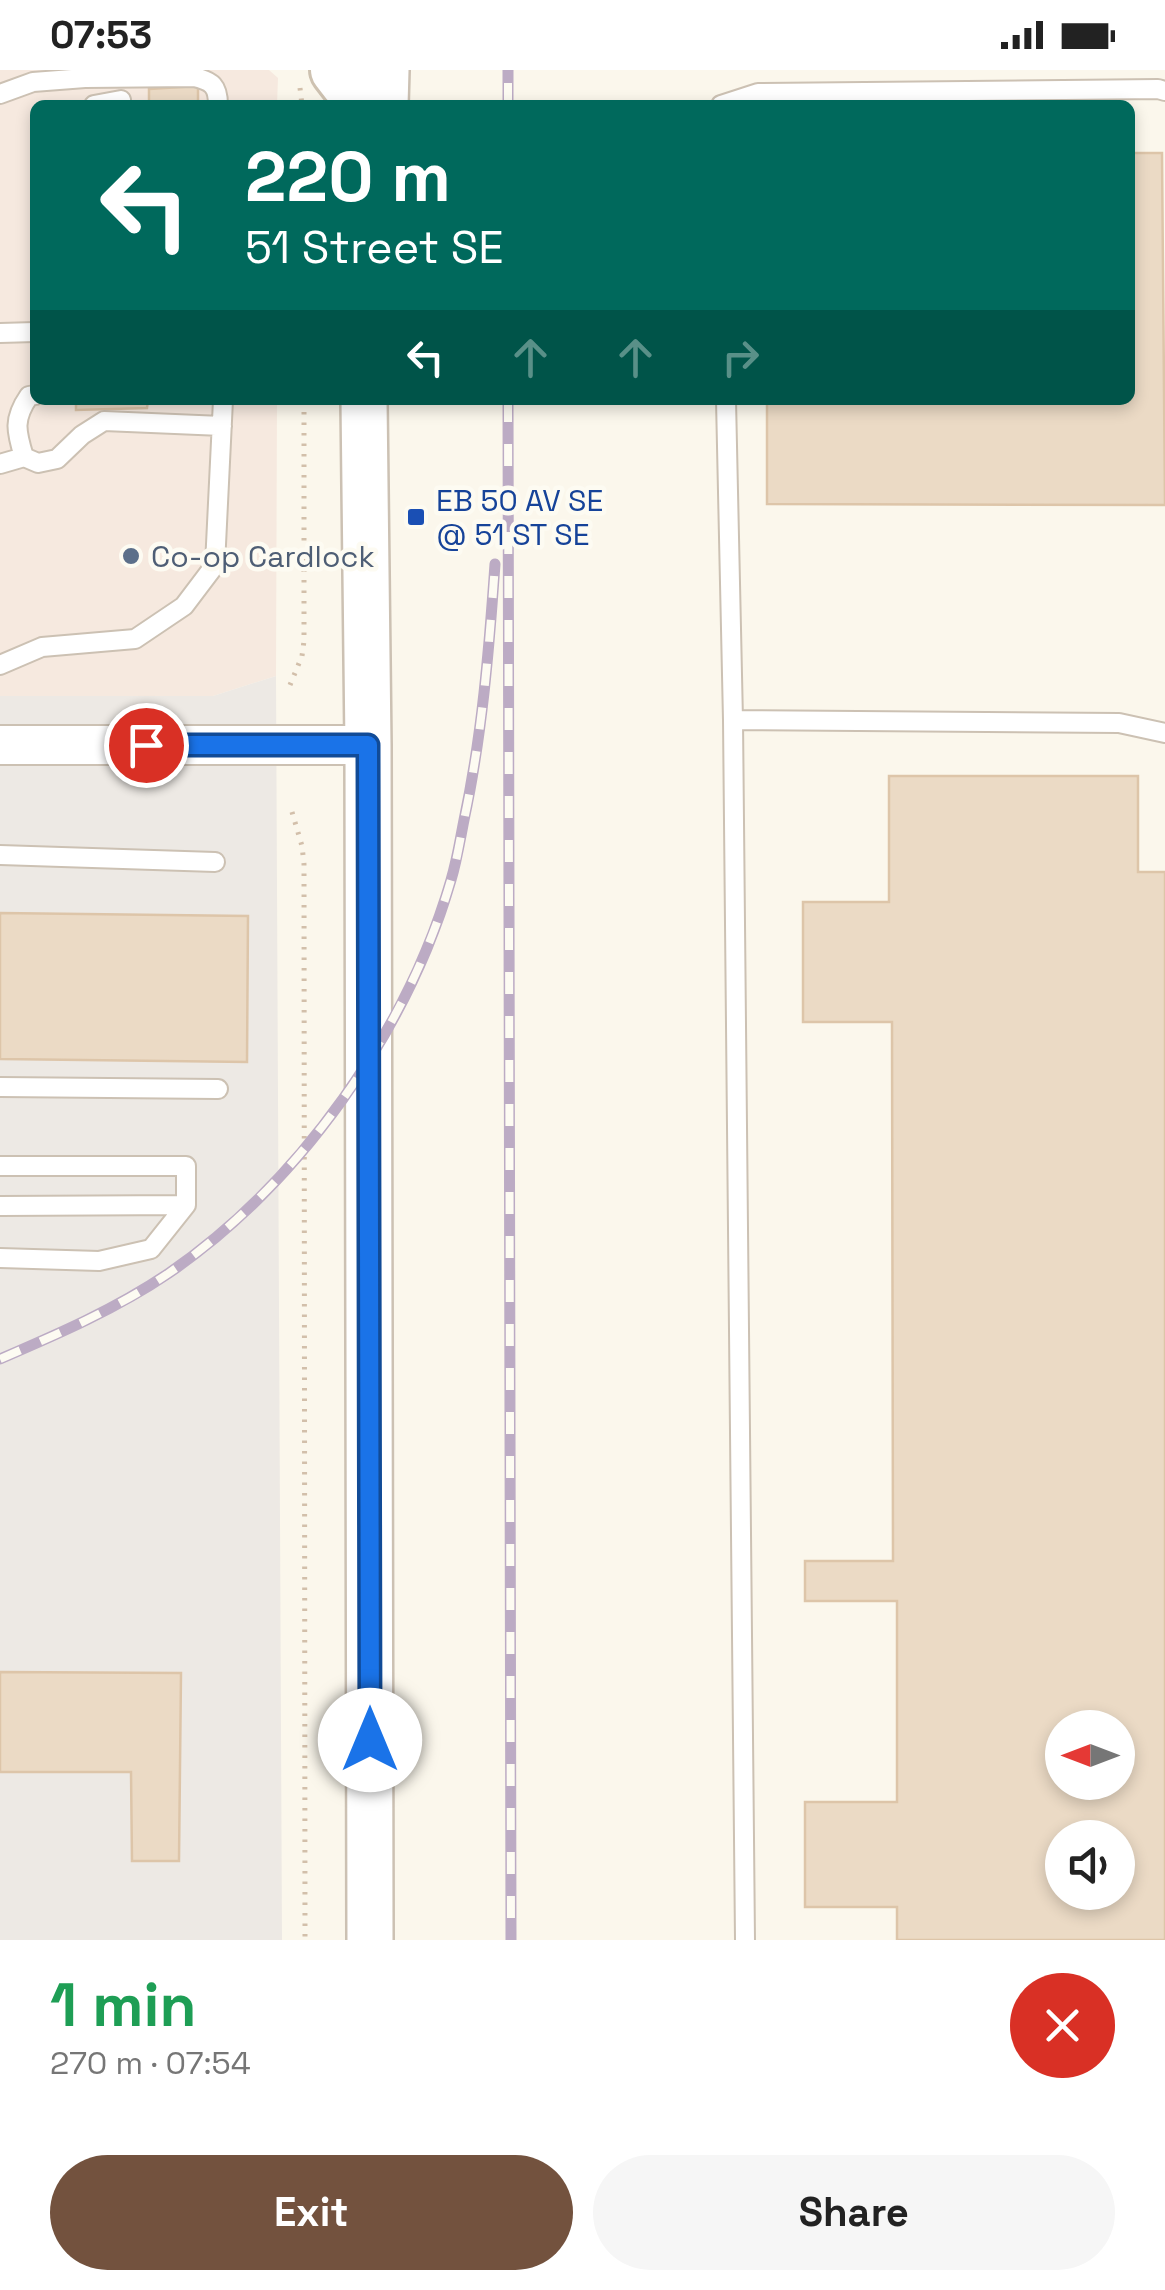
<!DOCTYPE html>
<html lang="en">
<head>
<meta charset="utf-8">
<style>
	body { margin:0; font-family:"Space Grotesk",sans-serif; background:#f6f6f6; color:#222; height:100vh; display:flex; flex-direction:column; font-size:38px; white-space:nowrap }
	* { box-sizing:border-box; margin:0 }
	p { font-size:32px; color:#767676 }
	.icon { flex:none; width:55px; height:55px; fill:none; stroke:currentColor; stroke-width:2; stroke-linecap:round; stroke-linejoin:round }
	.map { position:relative; height:1870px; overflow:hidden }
	.panel { display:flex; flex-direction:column; background:#fff; flex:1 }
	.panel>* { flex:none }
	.hud { position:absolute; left:30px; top:30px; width:1105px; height:305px; border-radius:15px; box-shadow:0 5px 15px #0003; background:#00695c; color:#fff; overflow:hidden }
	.needle { width:65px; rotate:270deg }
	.tools { position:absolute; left:1045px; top:1640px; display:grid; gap:20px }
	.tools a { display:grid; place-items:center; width:90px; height:90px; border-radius:50%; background:#fff; box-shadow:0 5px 15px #0003; font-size:50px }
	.pin { position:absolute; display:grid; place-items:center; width:85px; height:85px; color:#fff; margin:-42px; border:5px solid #fff; border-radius:50%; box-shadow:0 2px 10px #0007 }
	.me { position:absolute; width:110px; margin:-55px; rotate:0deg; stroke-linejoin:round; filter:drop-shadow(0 0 8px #0008) }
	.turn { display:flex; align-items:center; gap:35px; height:210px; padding:0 50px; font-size:45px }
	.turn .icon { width:130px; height:130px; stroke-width:2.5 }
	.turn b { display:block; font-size:70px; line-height:85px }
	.lanes { display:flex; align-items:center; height:95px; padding:0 50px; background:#0003; justify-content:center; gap:50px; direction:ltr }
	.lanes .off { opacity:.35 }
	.round { display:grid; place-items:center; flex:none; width:105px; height:105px; border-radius:52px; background:#f6f6f6 }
	.headline { display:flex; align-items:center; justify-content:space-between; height:170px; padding:0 50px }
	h1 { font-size:60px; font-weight:600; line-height:75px; color:#1e9e55 }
	.cta { display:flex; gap:20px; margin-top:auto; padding:20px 50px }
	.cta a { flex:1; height:115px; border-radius:60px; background:#73523e; color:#fff; font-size:40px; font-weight:600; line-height:115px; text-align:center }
	.cta a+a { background:#f6f6f6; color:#222 }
	.status { display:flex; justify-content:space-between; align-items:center; height:70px; padding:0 50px; background:#fff; direction:ltr }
	.status svg { height:28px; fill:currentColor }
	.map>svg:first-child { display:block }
	.commercial { fill:#f6e9df }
	.industrial { fill:#ede9e4 }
	.building { fill:#ebdac5; stroke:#ddc5a9; stroke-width:2.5; fill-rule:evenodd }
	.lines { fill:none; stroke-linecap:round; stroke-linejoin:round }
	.service-casing { stroke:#ccc1b3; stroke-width:22 }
	.minor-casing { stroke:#ccc1b3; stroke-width:42 }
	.tertiary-casing { stroke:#ccc1b3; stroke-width:50 }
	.secondary-casing { stroke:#cec2b1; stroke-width:58 }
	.path { stroke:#d2bfaa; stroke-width:5; stroke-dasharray:2.5 8; stroke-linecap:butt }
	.service { stroke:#fff; stroke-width:18 }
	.minor { stroke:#fff; stroke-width:38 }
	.tertiary { stroke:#fff; stroke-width:45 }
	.secondary { stroke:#fff; stroke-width:52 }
	.rail-casing { stroke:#bcabc4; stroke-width:11 }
	.rail { stroke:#fdfbf2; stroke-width:8; stroke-dasharray:22; stroke-linecap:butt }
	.route-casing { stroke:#114b97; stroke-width:25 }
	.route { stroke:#1a73e8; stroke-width:18 }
	.transit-dot { fill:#1a4fb4; stroke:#fdfbf2; stroke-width:4 }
	.service-dot { fill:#5c6f8a; stroke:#fdfbf2; stroke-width:4 }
	.labels { text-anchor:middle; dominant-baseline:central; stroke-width:9; stroke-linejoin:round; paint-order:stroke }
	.transit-label { font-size:30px; fill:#164399; stroke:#fdfbf2; text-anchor:start }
	.service-label { font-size:30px; fill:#4e5e75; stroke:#fdfbf2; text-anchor:start }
</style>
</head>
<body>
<div class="status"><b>07:53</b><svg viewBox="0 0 49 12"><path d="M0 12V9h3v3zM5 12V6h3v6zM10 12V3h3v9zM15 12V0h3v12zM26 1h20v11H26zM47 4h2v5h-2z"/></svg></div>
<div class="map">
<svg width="1165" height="1870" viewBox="0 0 1165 1870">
	<rect width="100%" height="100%" fill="#fbf7ec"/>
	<path class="commercial" d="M0,0H269L278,8L277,35H35V330H277L276,606L213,626H0Z"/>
	<path class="industrial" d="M276,606L282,1870H0V626H213Z"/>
	<path class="building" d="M198,16V35H149V19Z
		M1130,83H1162L1165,435L767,434V330H1130Z
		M76,330H148L147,338L76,340Z
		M889,706H1138V802H1165V1870H897V1837H805V1732H897V1531H805V1491H893L892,952H803V832H889ZM1062,1658H1118V1712H1062ZM1062,1768H1118V1822H1062Z
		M0,843L248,846L247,992L0,989Z
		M0,1602L181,1603L179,1791H132L131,1702H0Z"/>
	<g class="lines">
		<g class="service-casing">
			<path id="service" d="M0,24L33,12L85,8L194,7C212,11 218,16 218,35
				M94,35L121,30
				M721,35L758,23L1158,19L1165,21
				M0,263L35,262
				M35,325L29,326C13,349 16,361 24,387L38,393L57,389L82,365L104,351L222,356
				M726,330L733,650
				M0,394L24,387
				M0,595L42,577L135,569L184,536L215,495L223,330
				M0,785L215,792
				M0,1017L218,1019
				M0,1096H186V1135L0,1136
				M0,1188L99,1191L151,1179L186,1135
				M745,1870L733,650L1119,653L1165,663"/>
		</g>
		<g class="minor-casing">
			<path id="minor" d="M0,675H368"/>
		</g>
		<g class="tertiary-casing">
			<path id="tertiary" d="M385,35L386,0
				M364,330L368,675L370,1870"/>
		</g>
		<g class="secondary-casing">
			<path id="secondary" d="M337,0L347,13"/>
		</g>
		<path class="path" d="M300,18L302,35
			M290,615L302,586L304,571V330
			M292,742L302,776L304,794L305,1870"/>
		<use href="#service" class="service"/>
		<use href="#minor" class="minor"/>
		<use href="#tertiary" class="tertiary"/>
		<use href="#secondary" class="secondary"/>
		<g class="rail-casing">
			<path id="rail" d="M508,35V0
				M508,330L511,1870
				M0,1289C58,1264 116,1239 169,1203C300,1113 407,961 451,810C457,790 460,770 464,750C482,666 489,580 495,494"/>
		</g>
		<use href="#rail" class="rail"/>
	</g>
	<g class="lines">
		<g class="route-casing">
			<path id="route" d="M146,675H368L370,1670"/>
		</g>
		<use href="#route" class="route"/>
	</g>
	<rect class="transit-dot" x="406" y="437" width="20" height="20" rx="5"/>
	<circle class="service-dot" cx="131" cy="486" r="10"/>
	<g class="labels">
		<g class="transit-label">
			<text x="436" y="430">EB 50 AV SE<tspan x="436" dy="34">@ 51 ST SE</tspan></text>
		</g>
		<g class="service-label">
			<text x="151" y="486">Co-op Cardlock</text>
		</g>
	</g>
</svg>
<div class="tools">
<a><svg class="needle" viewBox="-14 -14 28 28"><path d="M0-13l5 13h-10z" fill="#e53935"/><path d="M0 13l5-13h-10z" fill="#767676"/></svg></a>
<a><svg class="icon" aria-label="sound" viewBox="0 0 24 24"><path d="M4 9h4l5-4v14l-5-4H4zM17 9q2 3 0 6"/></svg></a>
</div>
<div class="pin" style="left:146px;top:675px;background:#d93025"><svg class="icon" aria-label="arrive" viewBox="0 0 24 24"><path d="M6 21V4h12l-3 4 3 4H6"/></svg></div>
<svg class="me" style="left:370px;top:1670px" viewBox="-20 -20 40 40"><circle r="19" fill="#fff"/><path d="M0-13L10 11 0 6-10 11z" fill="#1a73e8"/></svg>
<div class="hud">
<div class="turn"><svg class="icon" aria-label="left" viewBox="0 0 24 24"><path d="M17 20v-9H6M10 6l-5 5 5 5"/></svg><div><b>220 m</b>51 Street SE</div></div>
<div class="lanes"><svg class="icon" aria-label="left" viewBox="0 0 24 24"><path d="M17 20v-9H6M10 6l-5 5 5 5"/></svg><svg class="icon off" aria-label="ahead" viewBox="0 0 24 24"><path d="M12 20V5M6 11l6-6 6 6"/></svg><svg class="icon off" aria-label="ahead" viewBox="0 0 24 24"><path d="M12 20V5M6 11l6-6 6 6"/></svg><svg class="icon off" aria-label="right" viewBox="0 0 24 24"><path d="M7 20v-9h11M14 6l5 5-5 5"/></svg></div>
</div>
</div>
<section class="panel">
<div class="headline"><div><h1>1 min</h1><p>270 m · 07:54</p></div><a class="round" style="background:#d93025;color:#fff"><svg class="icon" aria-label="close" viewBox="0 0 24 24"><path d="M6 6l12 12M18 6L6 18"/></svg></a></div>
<div class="cta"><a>Exit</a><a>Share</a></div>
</section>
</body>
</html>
